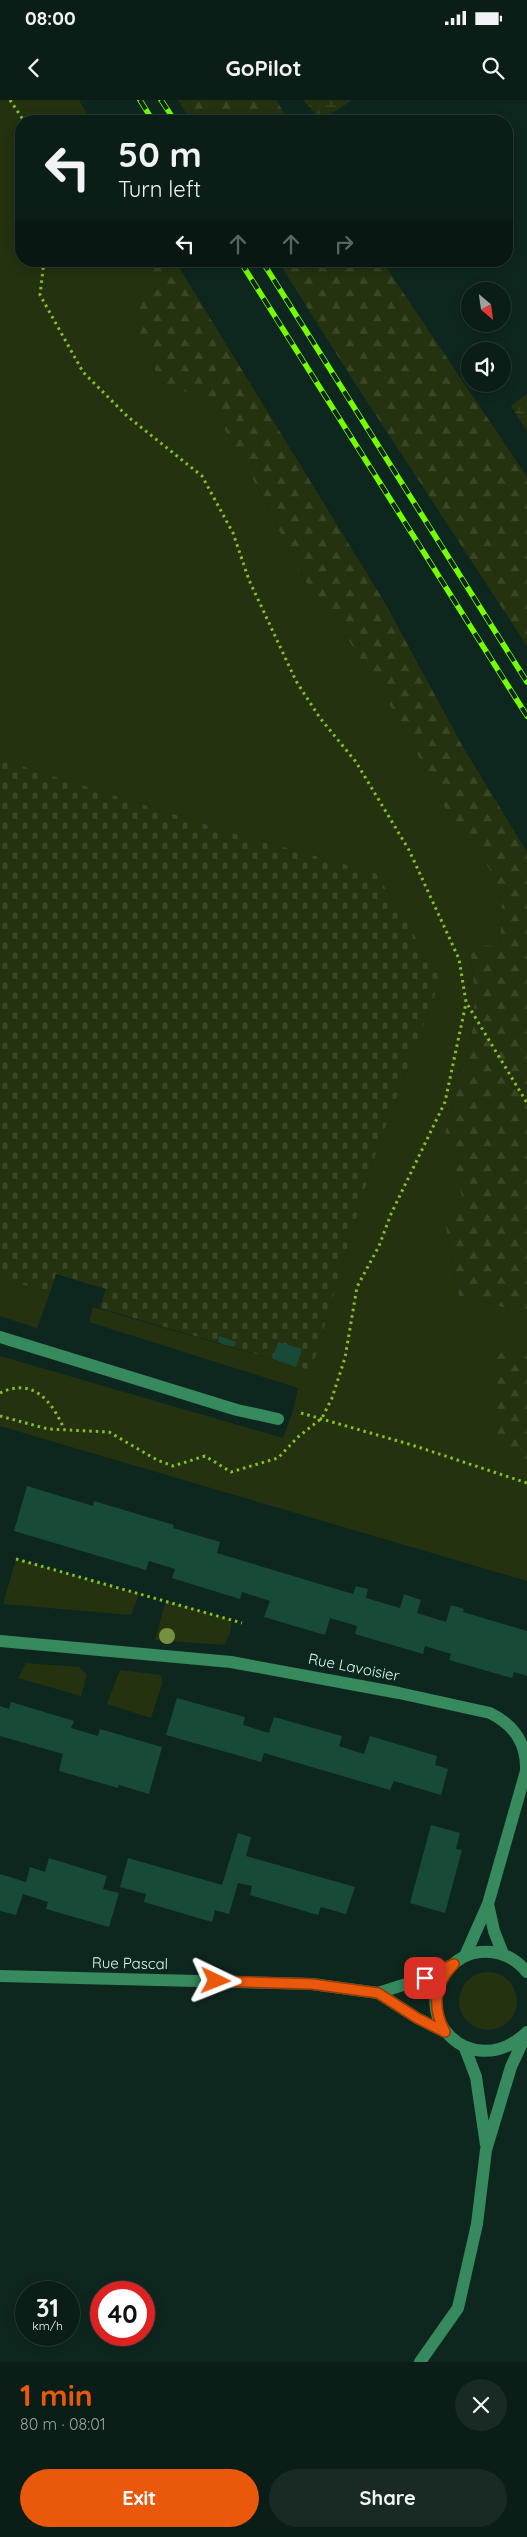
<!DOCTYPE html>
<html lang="en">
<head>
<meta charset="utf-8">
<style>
	body { margin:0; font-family:Quicksand,sans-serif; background:#182a23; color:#f1f3f6; height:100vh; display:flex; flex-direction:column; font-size:19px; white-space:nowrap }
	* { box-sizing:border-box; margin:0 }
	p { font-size:16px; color:#99a2a1 }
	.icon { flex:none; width:28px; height:28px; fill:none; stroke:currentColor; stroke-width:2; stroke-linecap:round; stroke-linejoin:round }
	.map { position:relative; height:2262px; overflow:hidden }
	.panel { display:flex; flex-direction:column; background:#0a1d16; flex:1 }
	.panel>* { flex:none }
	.guide { position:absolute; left:15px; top:15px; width:498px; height:152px; border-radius:20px; box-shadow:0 2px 12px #0003,0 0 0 1px #2a3b35; background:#0a1d16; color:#f1f3f6; overflow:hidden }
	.needle { width:32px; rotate:151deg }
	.buttons { position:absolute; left:461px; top:182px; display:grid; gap:10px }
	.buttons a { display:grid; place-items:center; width:50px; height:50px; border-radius:50%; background:#0a1d16; box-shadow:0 2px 12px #0003,0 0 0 1px #2a3b35; font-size:25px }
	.speed { position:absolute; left:15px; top:2181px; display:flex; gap:10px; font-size:25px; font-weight:700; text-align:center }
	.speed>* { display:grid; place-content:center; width:65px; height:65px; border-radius:50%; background:#0a1d16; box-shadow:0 2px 12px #0003,0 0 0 1px #2a3b35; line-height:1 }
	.speed small { font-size:12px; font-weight:400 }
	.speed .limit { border:8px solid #d22; background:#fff; color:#111 }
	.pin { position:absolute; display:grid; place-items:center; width:42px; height:42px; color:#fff; margin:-21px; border-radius:10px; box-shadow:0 2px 8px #0006 }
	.me { position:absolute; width:55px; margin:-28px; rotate:92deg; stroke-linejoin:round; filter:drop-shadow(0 0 4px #0008) }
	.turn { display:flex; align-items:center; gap:18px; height:105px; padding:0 20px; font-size:22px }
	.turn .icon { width:65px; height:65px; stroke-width:2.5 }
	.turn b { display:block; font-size:35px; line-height:42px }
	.lanes { display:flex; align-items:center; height:48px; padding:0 20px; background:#0003; justify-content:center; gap:25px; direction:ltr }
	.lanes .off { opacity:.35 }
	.round { display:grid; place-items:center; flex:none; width:52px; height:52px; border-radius:26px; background:#182a23 }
	.summary { display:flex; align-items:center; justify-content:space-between; height:85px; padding:0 20px }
	h1 { font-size:30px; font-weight:800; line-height:38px; color:#ea580c }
	.primary-button { display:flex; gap:10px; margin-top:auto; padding:10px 20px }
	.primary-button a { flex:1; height:58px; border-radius:30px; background:#ea580c; color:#fff; font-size:20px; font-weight:800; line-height:58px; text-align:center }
	.primary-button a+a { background:#182a23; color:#f1f3f6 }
	.status { display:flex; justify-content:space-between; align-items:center; height:35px; padding:0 25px; background:#0a1d16; direction:ltr }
	.status svg { height:14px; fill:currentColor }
	header { display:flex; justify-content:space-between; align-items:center; height:65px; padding:0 20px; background:#0a1d16; font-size:22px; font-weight:800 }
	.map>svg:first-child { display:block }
	.grass { fill:#243210 }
	.forest { fill:url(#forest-firs) }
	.wetland { fill:url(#wetland-marsh) }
	.cemetery { fill:url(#cemetery-stones) }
	.building { fill:#184a38 }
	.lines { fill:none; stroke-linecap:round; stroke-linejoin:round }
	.path { stroke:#85c027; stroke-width:3; stroke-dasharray:2.5 4; stroke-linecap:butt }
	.minor { stroke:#368a5e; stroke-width:12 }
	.rail-casing { stroke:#74ff00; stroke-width:5.5 }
	.rail { stroke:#0e271e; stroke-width:4; stroke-dasharray:11; stroke-linecap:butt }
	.tree { fill:#76913e }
	.route-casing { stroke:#983908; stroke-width:12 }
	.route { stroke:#ea580c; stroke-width:9 }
	.labels { text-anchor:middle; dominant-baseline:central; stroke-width:4.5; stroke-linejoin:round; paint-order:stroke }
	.street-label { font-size:15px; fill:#d4ffec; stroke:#0e271e }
</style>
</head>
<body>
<div class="status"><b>08:00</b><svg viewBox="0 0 49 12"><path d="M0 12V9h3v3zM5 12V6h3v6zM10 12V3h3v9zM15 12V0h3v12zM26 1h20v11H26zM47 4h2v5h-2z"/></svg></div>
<header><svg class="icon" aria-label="back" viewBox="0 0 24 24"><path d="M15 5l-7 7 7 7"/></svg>GoPilot<svg class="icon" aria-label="search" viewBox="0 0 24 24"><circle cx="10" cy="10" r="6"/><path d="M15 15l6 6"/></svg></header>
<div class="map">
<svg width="527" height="2262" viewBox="0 0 527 2262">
	<defs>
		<pattern id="forest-firs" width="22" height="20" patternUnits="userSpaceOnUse" patternTransform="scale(1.25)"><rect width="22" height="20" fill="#243210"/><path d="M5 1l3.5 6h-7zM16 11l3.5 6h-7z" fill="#394627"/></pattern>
		<pattern id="wetland-marsh" width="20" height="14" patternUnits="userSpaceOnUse" patternTransform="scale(1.25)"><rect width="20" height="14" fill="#243210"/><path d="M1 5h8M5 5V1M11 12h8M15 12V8" fill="none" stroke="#394627"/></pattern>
		<pattern id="cemetery-stones" width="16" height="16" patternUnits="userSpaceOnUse" patternTransform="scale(1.25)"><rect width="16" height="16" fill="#243210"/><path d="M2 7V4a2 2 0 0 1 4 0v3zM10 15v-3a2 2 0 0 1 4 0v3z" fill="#394627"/></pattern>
	</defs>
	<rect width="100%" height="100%" fill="#0e271e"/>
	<path class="grass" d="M0,0H79L91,21H21V161H143L156,189L160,282L208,300L262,395L300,474L340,527L403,626L448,714L489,768L502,802L500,846H470L475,897L471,943L445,1033L463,1096L446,1127L459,1196L527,1213V1243L491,1256L518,1361L527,1364V1481L0,1326V1256L283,1338L293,1311L298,1288L89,1222L93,1207L306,1269H312L374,1058L441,878L376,773L233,733L0,659Z
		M0,1178L50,1193L37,1228L0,1216Z
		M16,1459L139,1494L131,1515L3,1504Z
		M166,1501L232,1520L230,1533L224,1545L155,1540Z
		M26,1563L79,1567L87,1575L81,1596L18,1578Z
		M120,1570L161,1575L162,1584L151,1618L107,1604Z
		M459 1901a29 29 0 1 1 58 0a29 29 0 1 1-58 0Z"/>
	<path class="forest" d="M178,0H276L289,21H191Z
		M143,161H175L385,503L464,649L527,752V1213L459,1196L446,1127L462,1096L445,1033L471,943L475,897L470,845L500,846L502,802L489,768L448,714L403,626L340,527L300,474L262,395L208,300L160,282L131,211L156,189Z
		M278,161H382L527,377V546L351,277Z
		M527,1243V1364L518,1361L498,1341L491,1256Z"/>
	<path class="wetland" d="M304,0H352L321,21Z
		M527,294V331L511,306Z"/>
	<path class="cemetery" d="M0,659L233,733L376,773L441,878L374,1058L312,1269H306L100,1208L106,1189L56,1174L50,1193L0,1178Z"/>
	<path class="building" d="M219,1236L236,1242L234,1247L218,1242Z
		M278,1242L302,1249L296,1267L273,1259Z
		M27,1386L93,1406L94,1401L174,1425L173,1428L220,1442L217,1453L353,1494L356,1486L368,1489L366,1498L400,1508L404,1494L421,1500L417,1513L446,1522L451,1505L464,1509L463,1512L527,1531V1576L514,1572L512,1578L449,1560L451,1554L425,1546L423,1554L355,1534L357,1526L330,1518L325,1535L264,1517L270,1501L242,1492L240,1499L172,1478L175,1469L149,1461L146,1470L14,1431Z
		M177,1598L245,1617L243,1625L269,1633L274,1617L342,1636L339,1646L364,1654L370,1636L437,1656L435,1665L448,1669L441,1695L394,1681L390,1690L264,1653L261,1662L166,1635Z
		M11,1602L74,1621L71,1628L98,1636L100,1629L162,1647L149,1694L119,1685L118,1688L59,1671L63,1654L0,1636V1606L9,1609Z
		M431,1725L460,1733L456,1749L462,1750L445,1813L410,1803Z
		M238,1733L251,1737L246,1756L355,1787L346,1814L321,1807L318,1815L250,1795L252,1786L238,1783L229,1814L215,1810L212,1822L144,1802L146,1794L120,1787L128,1758L222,1785Z
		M49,1758L107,1776L103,1789L119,1793L109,1827L46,1809L48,1802L23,1794L16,1815L0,1811V1774L26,1782L30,1767L45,1772Z"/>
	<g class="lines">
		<path class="path" d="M10,0L24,21
			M44,161L40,195L83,272L127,316L202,376L233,433L249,480L296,581L320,618L356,662L409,750L459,859L466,902L527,1003
			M0,1293C33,1277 52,1301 64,1329
			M301,1313L412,1345L527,1383
			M0,1316L48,1329L109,1332L157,1360L173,1366L205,1356L231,1372L278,1358L298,1337L322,1318L332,1298L345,1258L357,1187L379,1146L391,1114L445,1002L466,903
			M16,1459L242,1523"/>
		<path class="minor" d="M0,1237L237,1310L278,1319
			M0,1541L231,1562L399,1593L490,1613C514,1625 527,1643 526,1671L488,1804L465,1856
			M488,1804L494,1831L503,1854
			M0,1876L312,1884L378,1893L417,1918L445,1932
			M378,1893L425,1878L449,1866
			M525,1934C470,1983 406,1914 450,1867C458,1859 469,1853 480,1852C500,1850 515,1858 527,1872
			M465,1948L476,1977L486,2045
			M420,2262L458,2208L477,2124L486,2050L511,1967L527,1932"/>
		<g class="rail-casing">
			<path id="rail" d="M140,0L153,21
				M161,0L175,21
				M240,161L527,616
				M262,161L527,582"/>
		</g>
		<use href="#rail" class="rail"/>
	</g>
	<circle class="tree" cx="167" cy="1536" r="8"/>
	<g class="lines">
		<g class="route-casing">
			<path id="route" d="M216,1881L312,1884L378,1893L417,1918L445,1932C432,1907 434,1884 454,1864L425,1878"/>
		</g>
		<use href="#route" class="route"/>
	</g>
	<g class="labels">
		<g class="street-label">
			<text transform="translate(354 1567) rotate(11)">Rue Lavoisier</text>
			<text transform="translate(130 1863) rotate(1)">Rue Pascal</text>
		</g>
	</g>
</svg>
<div class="buttons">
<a><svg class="needle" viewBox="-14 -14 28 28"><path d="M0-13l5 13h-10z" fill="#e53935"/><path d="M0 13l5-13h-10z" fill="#99a2a1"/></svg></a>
<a><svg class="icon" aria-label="sound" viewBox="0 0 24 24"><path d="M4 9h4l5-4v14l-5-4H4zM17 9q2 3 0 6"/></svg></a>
</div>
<div class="speed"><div>31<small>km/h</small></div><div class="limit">40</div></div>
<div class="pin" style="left:425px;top:1878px;background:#d93025"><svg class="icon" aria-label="arrive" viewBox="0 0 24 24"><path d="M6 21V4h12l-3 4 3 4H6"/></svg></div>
<svg class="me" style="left:216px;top:1881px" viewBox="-20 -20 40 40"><path d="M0-17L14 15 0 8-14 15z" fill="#ea580c" stroke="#fff" stroke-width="4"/></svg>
<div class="guide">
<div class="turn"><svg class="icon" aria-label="left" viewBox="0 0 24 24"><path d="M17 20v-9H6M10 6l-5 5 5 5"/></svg><div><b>50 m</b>Turn left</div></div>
<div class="lanes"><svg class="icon" aria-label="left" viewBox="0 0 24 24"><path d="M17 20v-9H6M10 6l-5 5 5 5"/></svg><svg class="icon off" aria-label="ahead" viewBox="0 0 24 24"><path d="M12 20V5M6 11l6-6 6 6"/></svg><svg class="icon off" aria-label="ahead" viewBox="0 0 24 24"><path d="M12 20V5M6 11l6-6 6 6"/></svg><svg class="icon off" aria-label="right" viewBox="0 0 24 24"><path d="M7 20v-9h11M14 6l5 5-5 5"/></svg></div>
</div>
</div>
<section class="panel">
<div class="summary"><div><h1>1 min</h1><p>80 m · 08:01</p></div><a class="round"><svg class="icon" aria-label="close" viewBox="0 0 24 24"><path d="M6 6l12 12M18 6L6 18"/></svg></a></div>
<div class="primary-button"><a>Exit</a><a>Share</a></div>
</section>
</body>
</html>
